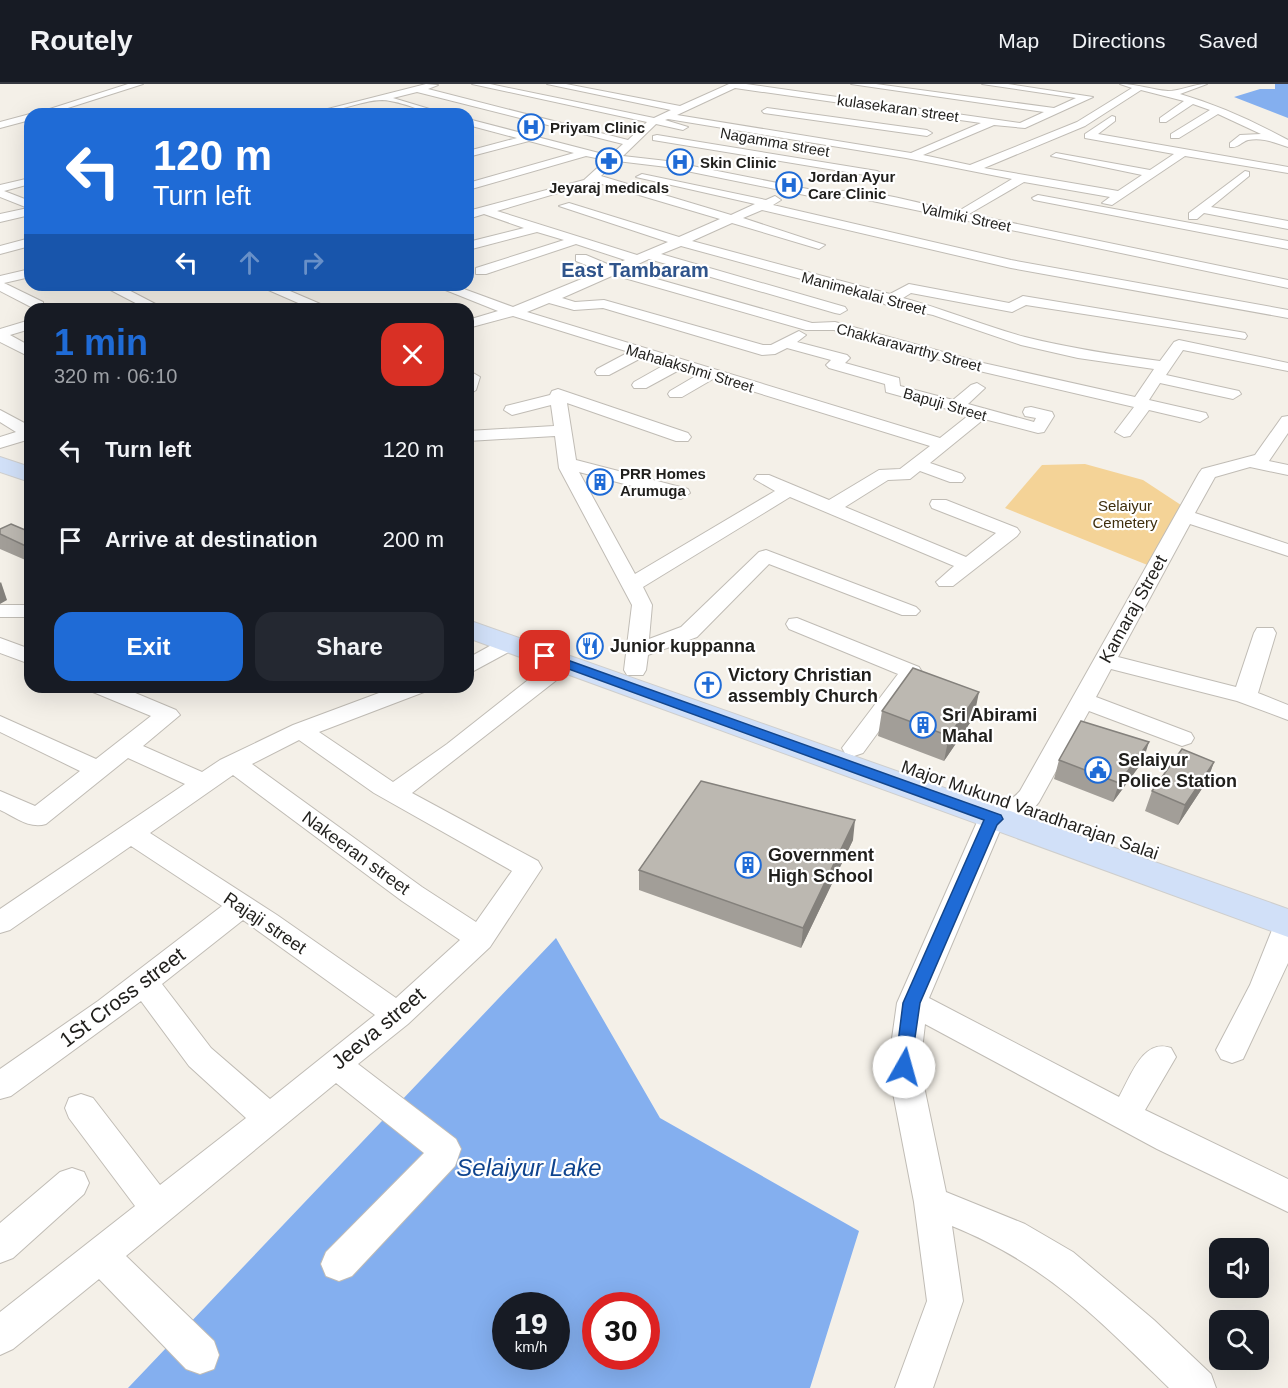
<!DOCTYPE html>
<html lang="en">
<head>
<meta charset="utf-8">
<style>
	body { margin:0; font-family:Arial,sans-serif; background:#242831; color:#f1f3f6; height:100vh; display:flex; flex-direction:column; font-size:22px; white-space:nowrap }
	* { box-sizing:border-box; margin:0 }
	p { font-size:20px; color:#9ea1a6 }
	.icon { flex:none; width:33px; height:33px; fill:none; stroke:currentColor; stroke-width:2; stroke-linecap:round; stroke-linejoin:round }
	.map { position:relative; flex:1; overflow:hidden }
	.details { position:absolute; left:24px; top:219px; width:450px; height:390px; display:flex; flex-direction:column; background:#171b24; border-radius:18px; box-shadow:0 6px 24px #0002 }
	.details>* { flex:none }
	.hud { position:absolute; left:24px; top:24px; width:450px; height:183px; border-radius:18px; box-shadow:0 6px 24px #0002; background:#1f6bd6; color:#fff; overflow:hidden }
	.buttons { position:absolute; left:1209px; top:1154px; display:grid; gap:12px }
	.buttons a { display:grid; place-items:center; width:60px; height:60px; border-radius:12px; background:#171b24; box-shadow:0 6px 24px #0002; font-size:30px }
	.speed { position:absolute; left:492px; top:1208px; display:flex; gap:12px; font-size:30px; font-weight:700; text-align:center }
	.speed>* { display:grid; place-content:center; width:78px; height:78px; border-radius:50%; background:#171b24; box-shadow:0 6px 24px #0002; line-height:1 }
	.speed small { font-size:15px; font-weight:400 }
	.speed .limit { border:9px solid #d22; background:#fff; color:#111 }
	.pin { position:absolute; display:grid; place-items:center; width:51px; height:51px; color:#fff; margin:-26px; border-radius:12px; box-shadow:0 3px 9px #0006 }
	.me { position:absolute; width:66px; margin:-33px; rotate:7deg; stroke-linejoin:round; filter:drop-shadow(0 0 4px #0008) }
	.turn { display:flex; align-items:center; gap:21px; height:126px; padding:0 30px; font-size:27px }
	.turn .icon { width:78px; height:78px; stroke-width:2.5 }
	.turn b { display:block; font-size:42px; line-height:51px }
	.lanes { display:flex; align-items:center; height:57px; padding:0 30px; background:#0003; justify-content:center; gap:30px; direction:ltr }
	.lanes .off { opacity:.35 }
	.round { display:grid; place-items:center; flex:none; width:63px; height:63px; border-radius:18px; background:#242831 }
	.summary { display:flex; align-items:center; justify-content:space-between; height:102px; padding:0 30px }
	h1 { font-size:36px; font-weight:600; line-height:45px; color:#1f6bd6 }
	.primary-button { display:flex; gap:12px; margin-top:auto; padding:12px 30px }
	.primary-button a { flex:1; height:69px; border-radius:18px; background:#1f6bd6; color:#fff; font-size:24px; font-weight:600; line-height:69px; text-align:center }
	.primary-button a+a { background:#242831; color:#f1f3f6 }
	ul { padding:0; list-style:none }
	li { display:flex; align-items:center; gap:18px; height:90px; padding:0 30px }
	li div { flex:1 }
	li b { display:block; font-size:22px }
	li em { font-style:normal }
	header { display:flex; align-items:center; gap:36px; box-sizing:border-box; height:84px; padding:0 30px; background:#171b24; border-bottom:2px solid #363941 }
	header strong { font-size:28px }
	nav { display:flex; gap:33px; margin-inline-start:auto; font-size:21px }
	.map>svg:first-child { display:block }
	.green { fill:#f4d397 }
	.water { fill:#84afef; fill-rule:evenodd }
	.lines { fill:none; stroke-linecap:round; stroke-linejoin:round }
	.minor-casing { stroke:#c0bcb5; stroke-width:2 }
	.major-casing { stroke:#cececd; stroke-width:2 }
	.minor { fill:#fff; fill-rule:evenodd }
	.major { fill:#d1e0f8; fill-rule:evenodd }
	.wall { fill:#a29e98 }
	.shaded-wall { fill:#84817c }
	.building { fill:#bcb8b1; stroke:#84817c; stroke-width:1.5 }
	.route { fill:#1f6bd6; stroke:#14468b; stroke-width:1.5 }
	.labels { text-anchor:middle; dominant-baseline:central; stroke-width:4.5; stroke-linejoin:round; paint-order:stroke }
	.far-street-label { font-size:15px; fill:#201f1c; stroke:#fff }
	.far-poi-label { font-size:15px; font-weight:bold; fill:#201f1c; stroke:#fff; text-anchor:start }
	.far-park-label { font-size:15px; fill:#3f2e0d; stroke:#fff }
	.street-label { font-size:18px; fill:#201f1c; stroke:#fff }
	.poi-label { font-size:18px; font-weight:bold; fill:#201f1c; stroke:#fff; text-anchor:start }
	.far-district-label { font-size:20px; font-weight:bold; fill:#2f548b; stroke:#fff }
	.near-street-label { font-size:21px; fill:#201f1c; stroke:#fff }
	.near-water-label { font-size:24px; font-style:italic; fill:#0f448e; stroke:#fff }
</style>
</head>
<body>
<header>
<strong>Routely</strong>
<nav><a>Map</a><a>Directions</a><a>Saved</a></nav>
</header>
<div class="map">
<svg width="1288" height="1304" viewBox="0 0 1288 1304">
	<rect width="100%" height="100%" fill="#f4f0e8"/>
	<path class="green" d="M1085,380L1143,396L1184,423L1150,482L1005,424L1042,381Z"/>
	<path class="water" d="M1275,0H1288V34L1234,13L1260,5H1275Z
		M556,854L660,1034L859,1147L810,1304H128ZM506,1221H556V1272H506ZM596,1221H646V1272H596Z"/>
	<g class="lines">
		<g class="minor-casing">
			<path id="minor" d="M128,0H143L49,30H34Z
				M426,0L438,1L428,5L628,56L647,38L472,0H490L654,34L671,26L547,0H566L680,22L729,0H746L1020,39L1044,28L851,0H876L1054,24L1076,14L982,0H1008L1093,13L1025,44L994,41L923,71L970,81L1077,38L1132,4L1120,0C1139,0 1152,6 1168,7C1180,7 1194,0 1207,0L1180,10C1218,21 1253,37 1288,56V63C1275,59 1263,53 1248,56C1241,58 1239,64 1230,63V59L1240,51L1261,50L1218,30L1179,54H1171V50L1210,26L1193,20L1166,38H1160V34L1184,17L1141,6L1085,42L984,84L1118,107L1142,91L1051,72L1056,69L1150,86L1174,70L1085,54V50L1112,32L1115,33V37L1098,50L1288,83V89L1185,72L1112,121L1102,119L1110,113L1024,98L969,130L1288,196V204L858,114L842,113L829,116L667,83L617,77L601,92L731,131L755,120L636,93L642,90L766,116L775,112L781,116L773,121L1011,176L1288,226V234L1011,184L762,126L743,134L825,161L819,165L732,139L692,157L890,210L909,200L1009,219L1023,212L1240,248L1245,249L1247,252L1245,255L1026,221L1012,228L911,209L903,214C944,225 984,242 1025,253C1069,264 1115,271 1160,277L1174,258L1179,256L1288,279V287L1183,266L1166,291L1239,307L1241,310L1233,315L1160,299L1149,316L1206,329L1208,333L1200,338L1149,326L1130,352L1124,353L1115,348L1134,323L975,286L834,246H806L614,191L562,214L575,218L604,216L763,261H771L799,247L806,251L797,258L847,271L850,274L845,279L899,294L900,302L953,316L971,301L977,299L985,304L968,320L1034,338L1036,334L1025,332L1023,328L1025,324L1031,323L1052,328L1054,332L1044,348L1038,349L984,335L930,379L962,390L965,394L962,398H950L920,387L910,395L888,396L845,423L966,473L996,449L932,424L930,420L932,416H946L1017,444L1020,448L1017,452L953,502H939L936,498L954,482L790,413L643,503L652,521L649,555L681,543L759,468L766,466L916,523L920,527L916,531H902L769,480L697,553L648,571L646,586L643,591H627L624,586L632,521L559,384L555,352L468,357V347L554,342L551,321L512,331L504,326L506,322L550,311L552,307L558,305L688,349L691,353L688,357H676L567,319L576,376L688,405L690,409L681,415L579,388L635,490L775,407L754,395L757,391H769L829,416L879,386L900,385L930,362L713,295L682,313H670L668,310L670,307L699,290L681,285L646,304H634L632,301L634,298L666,280L643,273L609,291H597L595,288L597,285L629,268L513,232L468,244V236L498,227L433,201H453L513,223L601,187L576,177V171H586L612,182L625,176L576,160L486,190H476V184L564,156L537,148L468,166V158L524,144L484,130L468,135V127L584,96L606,76L586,72L468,106V99L574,69L529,57L468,73V67L517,54L468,41V35L599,69L612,70L623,60L417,8L393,14L446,30C423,30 404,17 382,16C362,16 334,30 308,30ZM735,4L981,39L911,69L677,31ZM668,35L906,74L1012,95L957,128C925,121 857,100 828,109L667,77L623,72L656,40L683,46L688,43L665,36ZM595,98L720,135L679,153L569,119L559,122L668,158L637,171L497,127ZM681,162L882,217L884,220L933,231L1021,261L1078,274L1154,285L1135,313L983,279L835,238L812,239L625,186L649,175L835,229L840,230L847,226L845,223L661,170ZM549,219L574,226L603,224L762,271L775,270L787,264L831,276L826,281L829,284L885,300L886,308L969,331L940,354L527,228Z
				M767,24L927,46L932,49L927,52L764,29L762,27Z
				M30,30V36L0,44V38Z
				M657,51L877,87L883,90L877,93L653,56V52Z
				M1245,87L1249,88V92L1211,123L1288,137V145L1204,129L1197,135H1189V129Z
				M30,94V100L4,107L30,117V131L0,138V130L28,124L0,113V101Z
				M1038,111L1288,157V165L1034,116L1032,114Z
				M30,154V162L0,170V162Z
				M30,185V193L4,199L43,218V224H33L0,207V192Z
				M101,201H119L165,225H147Z
				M257,201H276L332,225H312Z
				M30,236V245L10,251L30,262V273L0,258V245Z
				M468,286L480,293L476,306L468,311Z
				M0,326L30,342V355L0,364V353L16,348L0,338Z
				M1288,332V349L1269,377L1288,381V391L1250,383L1215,393L1195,429L1288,460V472L1190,440L1118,573L1236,603L1254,549L1257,544H1273L1276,549L1258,609L1288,621V636L1237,617L1111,585L1096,613L1191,649L1194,654L1191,659L1182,662L1089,627L1039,718L1030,729L1001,744L929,914L1119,1013C1131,992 1143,954 1171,964L1176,973L1145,1026L1288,1095V1128L1157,1065L925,940L920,983L946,1108L1025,1140L1073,1168L1154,1236L1211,1290L1216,1304H1169C1098,1235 1046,1180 952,1142L963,1217L933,1304H895L927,1217L914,1118L888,983L897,919L977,738C986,723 1008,721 1020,707L1199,389L1202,385L1255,371L1282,333Z
				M0,521H30V533H0Z
				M797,534L919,583L922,588L863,669L854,672L845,669L842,664L898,590L789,545L786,540L789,535Z
				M508,552L516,554L519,559L516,564L468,590V574Z
				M0,554L30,565V580L0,569Z
				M564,572L572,574L575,579L572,584L412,709L538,777L542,784L490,863L408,940L358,980L456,1055L461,1065L455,1082L352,1192L339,1197L326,1192L321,1180L326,1168L424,1069L336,999L126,1172L214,1257L219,1271L214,1285L200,1290L186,1285L99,1195L13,1265L0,1271V1228L135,1122L69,1034L65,1024L69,1014L81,1010L93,1014L160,1101L246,1034L189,982L141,917L11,1012L0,1015V985L98,917L222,822L131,762L10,846L0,849V825L185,700L128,674L46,740C29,745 15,733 0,726V707L35,722L80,687L0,648V632L96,675L151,632L93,608L90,603H121L176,626L180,631L143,662L202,688L220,676L293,641L395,603H427L424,608L319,648L393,698L447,660L556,574ZM299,656L374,709L512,787L476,838L422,803L252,680ZM233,691L402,817L460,856L396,914L277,831L150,749ZM243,836L375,931L270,1015L211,964L162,900Z
				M1288,830V879L1243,975L1232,979L1221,975L1216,966L1250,901L1274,841L1278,834Z
				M72,1084L84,1088L89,1099L84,1110L13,1174L0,1179V1139L60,1088Z"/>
		</g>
		<g class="major-casing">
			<path id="major" d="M0,373L30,383V398L0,388Z
				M468,536L1288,825V853L468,554Z"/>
		</g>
		<use href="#minor" class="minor"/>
		<use href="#major" class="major"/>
	</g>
	<path class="wall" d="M0,445L30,448V478L0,465Z
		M882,627L974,633L944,677L878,652Z
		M1059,676L1143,677L1113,718L1054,695Z
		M1214,678L1207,697L1178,741L1145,727L1152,707Z
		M853,756L801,864L639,806V786Z"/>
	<path class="shaded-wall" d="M1,498L7,516L0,520V499Z
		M979,608L974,633L944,677L949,652Z
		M1149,658L1143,677L1113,718L1119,699Z
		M1214,678L1207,697L1178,741L1185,721Z
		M855,736L853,756L801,864L803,844Z"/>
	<path class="building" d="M11,440L30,448V464L0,450V445Z
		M913,584L979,608L949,652L882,627Z
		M1081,637L1149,658L1119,699L1059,676Z
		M1182,665L1214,678L1185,721L1152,707Z
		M701,697L855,736L803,844L639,786Z"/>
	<path class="route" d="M545,568L1001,731L1003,735L997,741L920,919L910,988L904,990L898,988L895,983L903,919L984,736L541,575V569Z"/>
	<defs>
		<g id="hospital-ring" transform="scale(1.35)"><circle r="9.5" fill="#fff" stroke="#1f6bd6" stroke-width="1.5"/><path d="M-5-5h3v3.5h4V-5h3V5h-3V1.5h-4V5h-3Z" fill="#1f6bd6"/></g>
		<g id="pharmacy-ring" transform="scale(1.35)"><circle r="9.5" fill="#fff" stroke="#1f6bd6" stroke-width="1.5"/><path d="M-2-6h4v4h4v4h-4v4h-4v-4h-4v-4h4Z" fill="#1f6bd6"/></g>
		<g id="building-ring" transform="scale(1.35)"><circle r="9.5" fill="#fff" stroke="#1f6bd6" stroke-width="1.5"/><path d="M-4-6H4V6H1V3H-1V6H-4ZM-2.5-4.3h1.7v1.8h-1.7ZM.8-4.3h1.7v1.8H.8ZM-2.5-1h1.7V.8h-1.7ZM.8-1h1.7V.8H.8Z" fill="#1f6bd6"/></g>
		<g id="restaurant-ring" transform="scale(1.35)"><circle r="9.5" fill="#fff" stroke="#1f6bd6" stroke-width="1.5"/><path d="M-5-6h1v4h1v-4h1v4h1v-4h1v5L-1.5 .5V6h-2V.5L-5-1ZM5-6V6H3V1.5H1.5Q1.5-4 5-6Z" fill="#1f6bd6"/></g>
		<g id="church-ring" transform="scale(1.35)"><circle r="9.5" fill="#fff" stroke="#1f6bd6" stroke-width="1.5"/><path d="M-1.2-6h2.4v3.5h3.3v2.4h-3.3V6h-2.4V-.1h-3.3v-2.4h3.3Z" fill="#1f6bd6"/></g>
		<g id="civic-ring" transform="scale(1.35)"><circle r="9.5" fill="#fff" stroke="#1f6bd6" stroke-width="1.5"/><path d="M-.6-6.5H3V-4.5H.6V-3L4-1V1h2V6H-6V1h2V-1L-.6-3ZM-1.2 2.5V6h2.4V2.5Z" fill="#1f6bd6"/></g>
	</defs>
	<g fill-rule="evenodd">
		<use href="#hospital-ring" x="531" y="43"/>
		<use href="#pharmacy-ring" x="609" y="77"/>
		<use href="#hospital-ring" x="680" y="78"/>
		<use href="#hospital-ring" x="789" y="101"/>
		<use href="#building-ring" x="600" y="398"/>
		<use href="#restaurant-ring" x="590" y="562"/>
		<use href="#church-ring" x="708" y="601"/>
		<use href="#building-ring" x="923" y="641"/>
		<use href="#civic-ring" x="1098" y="686"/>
		<use href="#building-ring" x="748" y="781"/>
	</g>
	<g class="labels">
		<g class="far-street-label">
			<text transform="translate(898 24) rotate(8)">kulasekaran street</text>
			<text transform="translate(775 58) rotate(10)">Nagamma street</text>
			<text transform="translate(966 133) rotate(12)">Valmiki Street</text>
			<text transform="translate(864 209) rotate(15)">Manimekalai Street</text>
			<text transform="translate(909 263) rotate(15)">Chakkaravarthy Street</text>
			<text transform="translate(690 284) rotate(17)">Mahalakshmi Street</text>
			<text transform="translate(945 320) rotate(16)">Bapuji Street</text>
		</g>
		<g class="far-poi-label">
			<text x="550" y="43">Priyam Clinic</text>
			<text x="700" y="78">Skin Clinic</text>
			<text x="808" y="92">Jordan Ayur<tspan x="808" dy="17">Care Clinic</tspan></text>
			<text x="609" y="103" text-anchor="middle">Jeyaraj medicals</text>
			<text x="620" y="389">PRR Homes<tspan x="620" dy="17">Arumuga</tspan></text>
		</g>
		<g class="far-park-label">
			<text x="1125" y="421">Selaiyur<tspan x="1125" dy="17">Cemetery</tspan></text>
		</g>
		<g class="street-label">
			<text transform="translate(1133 525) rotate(-61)">Kamaraj Street</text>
			<text transform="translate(1030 726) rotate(19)">Major Mukund Varadharajan Salai</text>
			<text transform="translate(356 769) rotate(36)">Nakeeran street</text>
			<text transform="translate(265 839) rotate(34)">Rajaji street</text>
		</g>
		<g class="poi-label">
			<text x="610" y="562">Junior kuppanna</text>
			<text x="728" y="591">Victory Christian<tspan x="728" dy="21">assembly Church</tspan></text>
			<text x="942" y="631">Sri Abirami<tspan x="942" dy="21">Mahal</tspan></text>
			<text x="1118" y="676">Selaiyur<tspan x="1118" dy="21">Police Station</tspan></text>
			<text x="768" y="771">Government<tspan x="768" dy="21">High School</tspan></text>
		</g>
		<g class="far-district-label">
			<text x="635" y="186">East Tambaram</text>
		</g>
		<g class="near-street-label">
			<text transform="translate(122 913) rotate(-37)">1St Cross street</text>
			<text transform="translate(378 944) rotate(-40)">Jeeva street</text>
		</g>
		<g class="near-water-label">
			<text x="529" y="1083">Selaiyur Lake</text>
		</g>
	</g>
</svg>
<div class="buttons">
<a><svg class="icon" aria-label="sound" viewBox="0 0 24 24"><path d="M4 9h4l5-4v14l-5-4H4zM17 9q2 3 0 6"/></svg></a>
<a><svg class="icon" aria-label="search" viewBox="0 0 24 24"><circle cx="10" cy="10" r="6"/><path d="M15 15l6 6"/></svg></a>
</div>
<div class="speed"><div>19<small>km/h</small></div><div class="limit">30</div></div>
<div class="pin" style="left:545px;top:572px;background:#d93025"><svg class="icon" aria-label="arrive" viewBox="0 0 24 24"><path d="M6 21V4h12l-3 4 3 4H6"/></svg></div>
<svg class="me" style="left:904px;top:983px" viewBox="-20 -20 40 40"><circle r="19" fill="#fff"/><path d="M0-13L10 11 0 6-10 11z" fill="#1f6bd6"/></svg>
<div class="hud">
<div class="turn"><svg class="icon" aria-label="left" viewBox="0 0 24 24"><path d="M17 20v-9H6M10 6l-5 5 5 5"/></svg><div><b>120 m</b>Turn left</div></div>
<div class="lanes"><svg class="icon" aria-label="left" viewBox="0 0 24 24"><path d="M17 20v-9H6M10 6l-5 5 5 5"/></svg><svg class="icon off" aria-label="ahead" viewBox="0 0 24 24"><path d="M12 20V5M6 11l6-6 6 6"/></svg><svg class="icon off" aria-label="right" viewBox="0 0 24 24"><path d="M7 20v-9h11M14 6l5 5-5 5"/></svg></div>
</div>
<section class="details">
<div class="summary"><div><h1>1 min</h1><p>320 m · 06:10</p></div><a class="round" style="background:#d93025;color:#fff"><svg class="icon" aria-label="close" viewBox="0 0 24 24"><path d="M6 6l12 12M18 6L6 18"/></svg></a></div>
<ul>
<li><svg class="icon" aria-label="left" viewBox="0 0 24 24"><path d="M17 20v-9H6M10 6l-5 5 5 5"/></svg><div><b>Turn left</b></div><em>120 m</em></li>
<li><svg class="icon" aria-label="arrive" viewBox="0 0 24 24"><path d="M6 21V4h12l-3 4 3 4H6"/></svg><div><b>Arrive at destination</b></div><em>200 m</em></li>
</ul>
<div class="primary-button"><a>Exit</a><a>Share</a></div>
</section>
</div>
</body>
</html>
